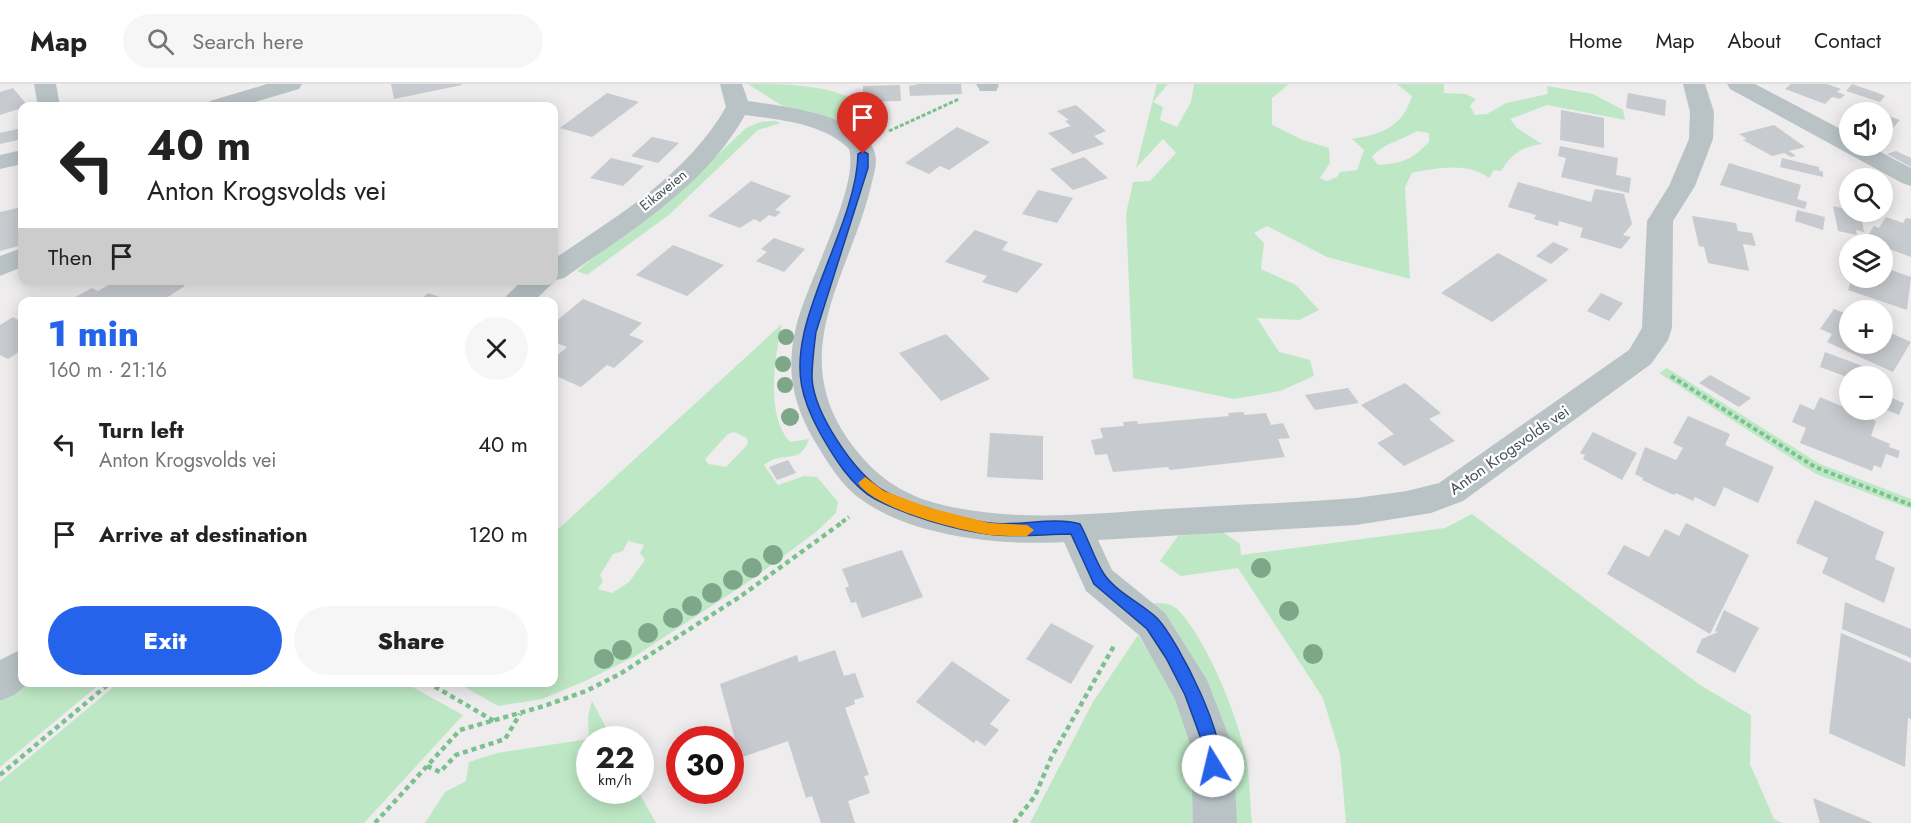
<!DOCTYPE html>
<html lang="en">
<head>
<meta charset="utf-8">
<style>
	body { margin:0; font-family:Jost,sans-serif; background:#f6f6f6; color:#222; height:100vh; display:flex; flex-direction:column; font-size:22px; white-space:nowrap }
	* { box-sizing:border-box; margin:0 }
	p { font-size:20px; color:#767676 }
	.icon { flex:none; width:33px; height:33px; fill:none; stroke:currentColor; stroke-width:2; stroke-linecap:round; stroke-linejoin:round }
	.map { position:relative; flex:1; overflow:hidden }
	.drawer { position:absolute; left:18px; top:213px; width:540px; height:390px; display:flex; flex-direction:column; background:#fff; border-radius:12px; box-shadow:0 3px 15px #0003 }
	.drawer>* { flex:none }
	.top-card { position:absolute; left:18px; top:18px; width:540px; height:183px; border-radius:12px; box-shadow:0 3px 15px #0003; background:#fff; color:#222; overflow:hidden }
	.controls { position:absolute; left:1839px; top:18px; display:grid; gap:12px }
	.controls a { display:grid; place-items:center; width:54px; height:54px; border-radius:50%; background:#fff; box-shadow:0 3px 15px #0003; font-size:30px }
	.speed { position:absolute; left:576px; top:642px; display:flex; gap:12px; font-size:30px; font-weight:700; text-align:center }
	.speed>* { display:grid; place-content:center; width:78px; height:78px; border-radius:50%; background:#fff; box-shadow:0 3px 15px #0003; line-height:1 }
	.speed small { font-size:15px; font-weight:400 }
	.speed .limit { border:9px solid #d22; background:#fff; color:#111 }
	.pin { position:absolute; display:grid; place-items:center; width:51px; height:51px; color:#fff; margin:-62px -26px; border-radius:50% 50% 50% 0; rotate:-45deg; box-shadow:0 0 6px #0007 }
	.pin .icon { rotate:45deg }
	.me { position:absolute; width:66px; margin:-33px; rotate:351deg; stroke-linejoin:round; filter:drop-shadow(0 0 4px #0008) }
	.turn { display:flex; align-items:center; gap:21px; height:126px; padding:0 30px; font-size:27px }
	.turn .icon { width:78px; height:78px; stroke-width:2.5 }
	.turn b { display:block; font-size:42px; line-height:51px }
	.then { display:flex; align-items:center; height:57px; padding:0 30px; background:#0003; gap:12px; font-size:22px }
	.round { display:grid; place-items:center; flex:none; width:63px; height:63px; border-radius:32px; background:#f6f6f6 }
	.overview { display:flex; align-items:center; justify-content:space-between; height:102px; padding:0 30px }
	h1 { font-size:36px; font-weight:800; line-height:45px; color:#2563eb }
	.button { display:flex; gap:12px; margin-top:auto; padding:12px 30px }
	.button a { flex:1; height:69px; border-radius:36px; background:#2563eb; color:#fff; font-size:24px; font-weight:800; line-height:69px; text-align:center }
	.button a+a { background:#f6f6f6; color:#222 }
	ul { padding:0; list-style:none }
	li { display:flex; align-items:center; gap:18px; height:90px; padding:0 30px }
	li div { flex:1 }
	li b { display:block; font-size:22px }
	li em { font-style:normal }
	header { display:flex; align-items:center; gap:36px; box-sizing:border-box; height:84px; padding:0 30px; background:#fff; border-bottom:2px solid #e0e0e0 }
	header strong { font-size:28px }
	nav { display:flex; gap:33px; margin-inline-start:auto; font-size:21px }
	.search { width:420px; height:54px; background:#f6f6f6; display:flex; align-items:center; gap:15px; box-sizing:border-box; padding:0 21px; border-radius:33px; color:#767676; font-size:22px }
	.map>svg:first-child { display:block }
	.green { fill:#bee8c5; fill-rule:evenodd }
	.building { fill:#c7cace }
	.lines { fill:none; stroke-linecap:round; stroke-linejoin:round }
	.path-far2 { stroke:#7bc18f; stroke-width:3; stroke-dasharray:4 2; stroke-linecap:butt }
	.path-far1 { stroke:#7bc18f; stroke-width:4; stroke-dasharray:4.5 3; stroke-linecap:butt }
	.path { stroke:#7bc18f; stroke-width:4.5; stroke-dasharray:5 4; stroke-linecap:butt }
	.minor { fill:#b9c3c6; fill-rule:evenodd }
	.tertiary { fill:#b9c3c6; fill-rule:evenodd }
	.tree { fill:#7da788 }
	.route { fill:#2563eb; stroke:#184099; stroke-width:1.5 }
	.slow { fill:#f59e0b }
	.labels { text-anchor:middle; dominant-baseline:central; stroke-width:4.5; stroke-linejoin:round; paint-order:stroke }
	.far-street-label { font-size:14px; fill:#465256; stroke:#fff }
	.street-label { font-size:16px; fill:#465256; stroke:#fff }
</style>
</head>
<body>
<header>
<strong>Map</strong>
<div class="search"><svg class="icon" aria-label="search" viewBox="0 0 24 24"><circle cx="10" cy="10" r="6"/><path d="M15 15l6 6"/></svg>Search here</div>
<nav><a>Home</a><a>Map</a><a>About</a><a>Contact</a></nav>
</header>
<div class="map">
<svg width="1911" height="739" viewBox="0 0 1911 739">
	<rect width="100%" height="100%" fill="#eeecec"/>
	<path class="green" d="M748,0C786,0 832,0 864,21L835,38L781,21Z
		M1157,0H1168L1153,18L1163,23L1160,36L1177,43L1191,18L1194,0H1289L1272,14V41L1303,56L1329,64L1330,79L1320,94L1327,97L1337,93L1340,88L1357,86L1364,66L1352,55C1381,50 1402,44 1412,12L1397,0H1444V9L1466,10L1476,15L1470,22L1475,31L1487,30L1506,19L1548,10L1547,2L1593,10L1623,26L1625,36L1547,21L1510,35L1517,44L1542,60C1522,63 1512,69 1501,87L1494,86L1489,94C1468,78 1436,84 1412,89L1405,103L1410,195L1327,173L1267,142L1254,149L1264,159L1261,185L1296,201L1319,226L1299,236L1257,234L1279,268L1310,276L1314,292L1280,307L1234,315L1133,294L1126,130L1133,98L1150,97L1176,69L1163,55L1136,84ZM1417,47L1429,49V58C1410,77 1405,78 1378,81L1372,73C1385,58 1401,57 1417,47Z
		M875,30L889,42L868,50L853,47L852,44Z
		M775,37L781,39L758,46L670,130L587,191L577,187L692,95L746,44L760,38Z
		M782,240C775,272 765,332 790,358L809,355C799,383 784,365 764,381L778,401L804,392L817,393L838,418L836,429L816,448L754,494L634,573L583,598L542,615L498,622L458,599L554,598V449ZM734,348L747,354L748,360L726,383L708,380L705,375L728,350ZM628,457L644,461L640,469L645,476L629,498L612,509L598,505L603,497L600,491L613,470L623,467Z
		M1667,284L1820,380L1911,415V425L1816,390L1659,289Z
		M1472,430L1700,601L1751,631L1750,680L1774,735L1783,739H1346L1340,670L1323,614L1238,484L1181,492L1160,477L1178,452L1223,448L1240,460L1241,471L1445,444Z
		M1154,519C1164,519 1172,519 1179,527C1206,555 1238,632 1245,670C1250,692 1250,716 1252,739H1231L1163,533Z
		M1138,551L1174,609L1199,663V739H1030L1093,618Z
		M25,599H101L0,683V618Z
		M118,599H405L463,631L364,739H0V698Z
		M592,617L612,655L590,656V706L638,707L656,739H425L445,708L466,697L469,678L497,669L589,655L588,633Z"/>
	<path class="building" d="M391,0H462V1L394,15Z
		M919,0H961L962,10L910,12L909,2Z
		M1791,0H1827L1841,5L1837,8L1845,11L1840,15L1832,13L1825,20L1785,5Z
		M1852,0L1878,9L1885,12L1880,18L1846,7Z
		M900,1L901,17L863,18V2Z
		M13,4L28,22L0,31V8Z
		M607,9L639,18L592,53L560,44Z
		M1628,9L1666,16L1665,32L1626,24Z
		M1076,21L1106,47L1094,52L1104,60L1073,70L1048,49L1071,42L1065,37L1069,36L1057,27Z
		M1561,26L1604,34V64L1560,56Z
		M1882,30L1900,36L1891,46L1882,43Z
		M1774,41L1805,63L1789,67L1796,72L1791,73L1784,69L1772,72L1743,56L1747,55L1739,50Z
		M957,43L990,58L949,86L940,82L929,90L905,79Z
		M22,44V55L0,60V49Z
		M652,53L679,59L658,79L631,72Z
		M1560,62L1618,74L1616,91L1631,94L1629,109L1561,93L1566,74L1558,72Z
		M1896,67L1911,74V83L1887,70Z
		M1084,73L1108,94L1073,106L1050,85Z
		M611,74L644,82L623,102L590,94Z
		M1782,74L1819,83V86L1823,88V93L1780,83Z
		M1729,79L1801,101L1797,115L1807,118L1805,125L1720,101Z
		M751,97L791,112L775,126L781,128L775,133L769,131L760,138L754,135L740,144L708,132Z
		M1518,98L1591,118L1595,105L1624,110L1632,140L1623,151L1631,153L1621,165L1580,153L1583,144L1559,137L1558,142L1534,135L1536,131L1508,123Z
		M1038,106L1073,114L1057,139L1022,130Z
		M1833,122L1861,129L1864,148L1856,146L1857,151L1838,147Z
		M22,123V161L0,167V128Z
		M1797,126L1825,133L1823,146L1795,137Z
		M1692,132L1736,139L1738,147L1752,149L1756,162L1743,160L1749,187L1708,179L1704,163L1699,162Z
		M1886,133L1903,139L1906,134L1911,135V173L1865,156L1874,142L1879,144Z
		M975,146L1008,158L1002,166L1043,180L1017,209L982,198L987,192L945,178Z
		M774,154L805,165L784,188L756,177L767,168L761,165Z
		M1553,158L1569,165L1551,180L1536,172Z
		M673,161L724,181L687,212L636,191Z
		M1498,169L1548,196L1492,238L1441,209Z
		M1882,183L1911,193L1907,226L1848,206L1852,194H1882Z
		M117,196H174L185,202L160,218L70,216L92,204L98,207Z
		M428,209L451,217V218H418Z
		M1601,209L1623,219L1609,237L1587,227Z
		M583,215L642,239L629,251L644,257L614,284L607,281L581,303L554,291V274L567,263L554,258V239Z
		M1834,225L1850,231V260H1882V245L1911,258L1893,288L1827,258L1832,250L1820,245Z
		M13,233L22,238V266L8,275L0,271V241Z
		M946,250L990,295L941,317L899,269Z
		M1825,268L1873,286L1871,292L1850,294L1820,283Z
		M1710,291L1751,314L1739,323L1699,299Z
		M1405,299L1441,329L1429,335L1455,357L1404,382L1377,359L1394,350L1361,321Z
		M1348,304L1359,319L1315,326L1305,311Z
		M1882,310L1904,319L1899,331L1882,324Z
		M1820,313L1876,337L1871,352L1890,360L1889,363L1900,367L1898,374L1886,370L1881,384L1874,381L1872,387L1800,359L1806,344L1792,338L1800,320L1814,326Z
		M1243,328L1245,331L1266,329L1271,341L1283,339L1290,354L1278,355L1285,373L1170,386L1168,383L1113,388L1107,370L1095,371L1091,356L1103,354L1100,344L1124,342L1123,338L1137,337L1138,340L1229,332L1228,329Z
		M1688,332L1730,350L1725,361L1774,383L1758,419L1724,403L1715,423L1695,413L1693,417L1676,409L1674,411L1642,396L1643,394L1635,390L1645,363L1676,376L1683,364L1673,359Z
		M1593,348L1637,369L1622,396L1583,375L1585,371L1580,369Z
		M990,349L1043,352V396L987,393Z
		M788,376L796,389L777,396L769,383Z
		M1815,416L1884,448L1875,475L1895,484L1884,519L1822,489L1828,474L1796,459Z
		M1686,439L1749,471L1710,550L1607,490L1624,461L1649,473L1665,445L1679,452Z
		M902,466L923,513L862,534L856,518L851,519L845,504L849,502L842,485Z
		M1845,518L1911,545V574L1842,545Z
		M1724,526L1759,544L1735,589L1696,568L1702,555L1718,548L1715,547Z
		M1051,539L1094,562L1071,600L1026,575Z
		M1841,549L1911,579V635L1908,634L1905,683L1829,649Z
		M835,566L844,592L855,589L864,613L854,616L855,620L845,624L869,691L864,692L870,709L848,717L855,739H821L812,712L806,714L788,657L740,674L720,600L797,571L799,578Z
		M952,577L1010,616L990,640L999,646L985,662L976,656L974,659L916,618Z
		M1813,714L1873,739H1820Z"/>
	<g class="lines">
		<path class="path-far2" d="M889,47L959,15"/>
		<path class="path-far1" d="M1671,292L1815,383L1911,421
			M842,438L849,433"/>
		<path class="path" d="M427,598L494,637
			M427,682L440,688L456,671L505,655L520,630
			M0,691L111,598
			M375,739L460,646L544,622L586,607L620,590L741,512L844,437
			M1014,739L1035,712L1051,674L1115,560"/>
		<path class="minor" d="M34,0H56L60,22H38Z
			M720,0H742L748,17C782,22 856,30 873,64C879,76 874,90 871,102C850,190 787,266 847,354C870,387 896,408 935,419C1010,439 1088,430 1165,425C1229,421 1293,419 1356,414L1407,407L1439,399L1629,266L1642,244L1647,137L1669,102L1689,55L1690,28L1683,0H1705L1714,28L1713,55L1695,102L1673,137L1672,244L1668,256L1651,280L1463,417L1431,429L1356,441L1098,456L1112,486L1165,529L1207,596L1233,663L1237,739H1193L1191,663L1175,615L1139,551L1086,507L1064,458C1003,462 913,453 862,416C841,402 827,377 814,356C792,318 786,285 796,243C806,199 860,103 849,65C823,39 780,36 745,31C705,103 629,148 564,194L556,196L533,218H500L523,196H554V175C617,132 687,91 726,23Z
			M976,0H998L999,2L996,7H980Z
			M1727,0H1755L1850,50V62H1869L1911,84V102L1902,99L1730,5Z
			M22,164V183L0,192V172Z
			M22,565V598H30L14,611L0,617V576Z"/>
		<path class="tertiary" d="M267,0H302L299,5L241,22H206L210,17Z
			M22,66V80L0,85V71Z"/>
	</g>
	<g class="tree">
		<circle cx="786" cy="253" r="8"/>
		<circle cx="783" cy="280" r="8"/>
		<circle cx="785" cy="301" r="8"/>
		<circle cx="790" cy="333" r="9"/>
		<circle cx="773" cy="471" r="10"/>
		<circle cx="752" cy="484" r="10"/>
		<circle cx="1261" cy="484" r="10"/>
		<circle cx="733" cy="496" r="10"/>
		<circle cx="712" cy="509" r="10"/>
		<circle cx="692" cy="522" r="10"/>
		<circle cx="1289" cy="527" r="10"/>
		<circle cx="673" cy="534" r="10"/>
		<circle cx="648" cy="549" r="10"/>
		<circle cx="622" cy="566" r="10"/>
		<circle cx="1313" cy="570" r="10"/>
		<circle cx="604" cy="575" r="10"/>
	</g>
	<path class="route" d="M863,67L868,70V84L816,248C814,263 812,279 812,294C814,329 854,389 884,407C907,420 962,435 989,439C1017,443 1054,432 1080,440C1089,456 1094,475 1104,490C1116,508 1141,519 1157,534C1178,556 1231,660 1219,688L1213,690L1207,688L1204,663L1185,611L1166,574L1147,545L1094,500L1071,450C1044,450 1014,454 988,450C952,445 908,432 875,415C851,402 833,372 820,349C801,314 795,289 804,249C816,194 857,125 858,70Z"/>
	<path class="slow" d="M865,393L884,407L930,424L990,439L1027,441L1034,446L1027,452C1015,452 1002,452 990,451C959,446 874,425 858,399Z"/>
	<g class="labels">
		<g class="far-street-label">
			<text transform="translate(663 106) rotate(-39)">Eikaveien</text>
		</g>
		<g class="street-label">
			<text transform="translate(1509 366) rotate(-35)">Anton Krogsvolds vei</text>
		</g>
	</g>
</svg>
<div class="controls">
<a><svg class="icon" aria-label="sound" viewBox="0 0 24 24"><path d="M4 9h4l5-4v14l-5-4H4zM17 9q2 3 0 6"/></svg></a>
<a><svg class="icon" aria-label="search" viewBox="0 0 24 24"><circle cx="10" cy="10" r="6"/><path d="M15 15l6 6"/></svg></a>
<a><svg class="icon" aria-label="layers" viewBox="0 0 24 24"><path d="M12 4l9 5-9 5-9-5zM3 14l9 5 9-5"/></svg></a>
<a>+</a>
<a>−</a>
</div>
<div class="speed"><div>22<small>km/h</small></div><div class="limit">30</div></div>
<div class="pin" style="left:863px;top:70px;background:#d93025"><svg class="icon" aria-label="arrive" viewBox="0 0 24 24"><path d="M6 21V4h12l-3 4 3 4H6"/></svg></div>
<svg class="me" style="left:1213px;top:682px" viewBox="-20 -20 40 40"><circle r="19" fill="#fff"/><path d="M0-13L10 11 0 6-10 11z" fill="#2563eb"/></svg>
<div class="top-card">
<div class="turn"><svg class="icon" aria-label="left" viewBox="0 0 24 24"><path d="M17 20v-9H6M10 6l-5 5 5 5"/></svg><div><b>40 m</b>Anton Krogsvolds vei</div></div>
<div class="then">Then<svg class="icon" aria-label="arrive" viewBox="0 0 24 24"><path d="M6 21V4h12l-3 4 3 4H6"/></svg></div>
</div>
<section class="drawer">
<div class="overview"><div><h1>1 min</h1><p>160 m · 21:16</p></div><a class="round"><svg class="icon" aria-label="close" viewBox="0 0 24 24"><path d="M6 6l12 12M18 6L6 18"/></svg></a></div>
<ul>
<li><svg class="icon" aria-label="left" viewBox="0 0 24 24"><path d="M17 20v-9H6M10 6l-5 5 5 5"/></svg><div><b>Turn left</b><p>Anton Krogsvolds vei</p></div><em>40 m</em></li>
<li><svg class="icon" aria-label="arrive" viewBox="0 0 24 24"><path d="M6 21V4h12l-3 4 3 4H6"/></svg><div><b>Arrive at destination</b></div><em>120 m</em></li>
</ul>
<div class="button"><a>Exit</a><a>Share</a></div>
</section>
</div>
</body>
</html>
